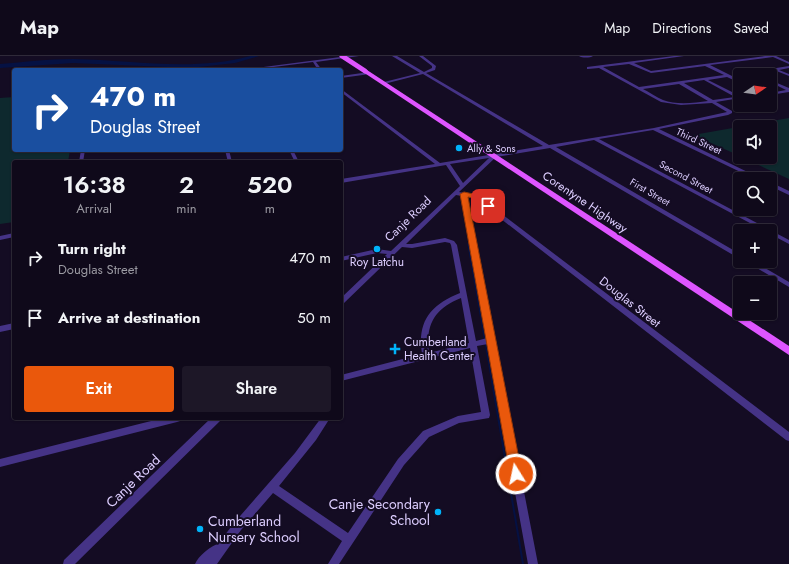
<!DOCTYPE html>
<html lang="en">
<head>
<meta charset="utf-8">
<style>
	body { margin:0; font-family:Jost,sans-serif; background:#1d1727; color:#f1f3f6; height:100vh; display:flex; flex-direction:column; font-size:15px; white-space:nowrap }
	* { box-sizing:border-box; margin:0 }
	p { font-size:13px; color:#9b9aa2 }
	.icon { flex:none; width:22px; height:22px; fill:none; stroke:currentColor; stroke-width:2; stroke-linecap:round; stroke-linejoin:round }
	.map { position:relative; flex:1; overflow:hidden }
	.panel { position:absolute; left:12px; top:104px; width:331px; height:260px; display:flex; flex-direction:column; background:#0f091a; border-radius:4px; box-shadow:0 1px 3px #0004,0 0 0 1px #2f2a39 }
	.panel>* { flex:none }
	.hud { position:absolute; left:12px; top:12px; width:331px; height:84px; border-radius:4px; box-shadow:0 1px 3px #0004,0 0 0 1px #2f2a39; background:#1a4fa0; color:#fff; overflow:hidden }
	.needle { width:26px; rotate:77deg }
	.buttons { position:absolute; left:733px; top:12px; display:grid; gap:8px }
	.buttons a { display:grid; place-items:center; width:44px; height:44px; border-radius:4px; background:#0f091a; box-shadow:0 1px 3px #0004,0 0 0 1px #2f2a39; font-size:20px }
	.pin { position:absolute; display:grid; place-items:center; width:34px; height:34px; color:#fff; margin:-17px; border-radius:8px; box-shadow:0 2px 6px #0006 }
	.me { position:absolute; width:44px; margin:-22px; rotate:350deg; stroke-linejoin:round; filter:drop-shadow(0 0 3px #0008) }
	.turn { display:flex; align-items:center; gap:14px; height:84px; padding:0 12px; font-size:18px }
	.turn .icon { width:52px; height:52px; stroke-width:2.5 }
	.turn b { display:block; font-size:28px; line-height:34px }
	.eta { display:flex; justify-content:space-evenly; align-items:center; height:68px; text-align:center }
	.eta b { font-size:24px; font-weight:600; line-height:28px }
	.action { display:flex; gap:8px; margin-top:auto; padding:8px 12px }
	.action a { flex:1; height:46px; border-radius:4px; background:#ea580c; color:#fff; font-size:16px; font-weight:600; line-height:46px; text-align:center }
	.action a+a { background:#1d1727; color:#f1f3f6 }
	ul { padding:0; list-style:none }
	li { display:flex; align-items:center; gap:12px; height:60px; padding:0 12px }
	li div { flex:1 }
	li b { display:block; font-size:15px }
	li em { font-style:normal }
	header { display:flex; align-items:center; gap:24px; box-sizing:border-box; height:56px; padding:0 20px; background:#0f091a; border-bottom:1px solid #2f2a39 }
	header strong { font-size:19px }
	nav { display:flex; gap:22px; margin-inline-start:auto; font-size:14px }
	.map>svg:first-child { display:block }
	.green { fill:#0e292e }
	.lines { fill:none; stroke-linecap:round; stroke-linejoin:round }
	.stream-far1 { stroke:#051143; stroke-width:1.5 }
	.stream { stroke:#051143; stroke-width:2 }
	.river { fill:#051143; fill-rule:evenodd }
	.minor { fill:#453386; fill-rule:evenodd }
	.major { fill:#de55ff; fill-rule:evenodd }
	.major-bridge { stroke:#de55ff; stroke-width:5 }
	.route { fill:#ea580c; stroke:#983908 }
	.poi-dot { fill:#00b3f9; stroke:#140c23; stroke-width:1.5 }
	.labels { text-anchor:middle; dominant-baseline:central; stroke-width:4; stroke-linejoin:round; paint-order:stroke }
	.far-street-label { font-size:10px; fill:#ddceff; stroke:#140c23 }
	.far-poi-label { font-size:10px; fill:#ddceff; stroke:#140c23; text-anchor:start }
	.street-label { font-size:12px; fill:#ddceff; stroke:#140c23 }
	.poi-label { font-size:12px; fill:#ddceff; stroke:#140c23 }
	.near-street-label { font-size:14px; fill:#ddceff; stroke:#140c23 }
	.near-poi-label { font-size:14px; fill:#ddceff; stroke:#140c23; text-anchor:end }
</style>
</head>
<body>
<header>
<strong>Map</strong>
<nav><a>Map</a><a>Directions</a><a>Saved</a></nav>
</header>
<div class="map">
<svg width="789" height="508" viewBox="0 0 789 508">
	<rect width="100%" height="100%" fill="#140c23"/>
	<path class="green" d="M14,41V94H70L68,106H14V166L0,168V42Z
		M789,62V123L741,101H770V71H740V100L693,79Z"/>
	<g class="lines">
		<path class="stream-far1" d="M468,188L492,326"/>
		<path class="stream" d="M492,325L523,508"/>
		<path class="river" d="M250,0H259L235,7L190,12L73,7L0,12V8C24,6 49,3 73,3C133,4 192,16 250,0Z"/>
		<path class="minor" d="M348,0H359L316,6L322,14H318L313,6L251,14H240Z
			M392,0H397L424,16L432,12V10L419,0H423L436,10L435,14L426,17L549,89L654,72L727,56L712,47L681,49L661,46L599,12L588,13H587V11L674,0H684L634,7L651,15L765,0H776L789,6V8L773,1L710,9L740,24V27L727,21L708,24L740,40V42L716,46L732,55V57L728,59L659,73L762,123H755L653,74L599,83L789,184V188L770,178V175H765L594,84L556,91L740,198V203L550,92L496,101L459,136L478,140L789,376V385L786,384L474,142L467,141L538,508H528L488,288L477,290L490,359L489,362L459,367L429,381L404,409L339,508H328L342,485L273,437L241,474L217,508H195C198,500 211,490 218,488L234,467L295,397L321,362H330L316,384L279,430L348,477L398,403L423,375L458,360L481,356L470,292L341,325V319L422,298C417,266 430,249 460,237L451,189L450,187L445,186L412,192L402,191L343,248H341V242L387,198L377,197L341,205V201L377,193L391,195L460,130L446,109L341,127V123L435,108L341,36V33L440,107L543,90L423,18L384,28V26L420,17ZM629,8L651,17L705,10L724,19L639,31L603,11ZM704,24L735,41L713,44L684,27ZM679,28L708,45C694,47 676,49 663,44C656,41 649,36 643,33ZM489,102L463,127L450,108ZM456,139L462,140L487,282L476,285L457,189L454,185L445,182L412,188H406ZM461,242L469,287L429,297C425,269 435,252 461,242Z
			M579,0H593C590,2 582,2 579,0Z
			M789,10V12L779,14L789,18V20L774,14L753,17L751,16Z
			M369,16H370V18L341,22V20Z
			M770,24L789,32V36L770,39V37L786,34L770,26Z
			M341,73L343,74V76L341,77Z
			M81,94H85L83,106H79Z
			M225,94H229L232,106H228Z
			M289,94H293L299,106H295Z
			M770,126L789,135V139L770,130Z
			M14,177V181L0,184V180Z
			M745,205H753L789,226V231Z
			M14,267V273L0,276V270Z
			M163,362H181L180,365L177,366L0,411V403Z
			M211,362H221L220,365L75,508H63L64,504Z"/>
		<path class="major" d="M363,14H367L789,290V299L363,16Z"/>
		<path class="major-bridge" d="M342,0L365,15"/>
	</g>
	<path class="route" d="M464,136L478,139L492,150L486,152L473,142L468,141L522,418L521,422L516,424L512,422L510,418L460,138Z"/>
	<g class="poi-dot">
		<circle cx="459" cy="92" r="4"/>
		<circle cx="377" cy="193" r="4"/>
		<path d="M393 287h4v4h4v4h-4v4h-4v-4h-4v-4h4z"/>
		<circle cx="438" cy="456" r="4"/>
		<circle cx="200" cy="473" r="4"/>
	</g>
	<g class="labels">
		<g class="far-street-label">
			<text transform="translate(699 85) rotate(25)">Third Street</text>
			<text transform="translate(686 121) rotate(28)">Second Street</text>
			<text transform="translate(650 136) rotate(30)">First Street</text>
		</g>
		<g class="far-poi-label">
			<text x="467" y="92">Ally &amp; Sons</text>
		</g>
		<g class="street-label">
			<text transform="translate(585 146) rotate(34)">Corentyne Highway</text>
			<text transform="translate(408 163) rotate(-44)">Canje Road</text>
			<text transform="translate(630 246) rotate(38)">Douglas Street</text>
		</g>
		<g class="poi-label">
			<text x="377" y="206">Roy Latchu</text>
			<text x="404" y="286" text-anchor="start">Cumberland<tspan x="404" dy="14">Health Center</tspan></text>
		</g>
		<g class="near-street-label">
			<text transform="translate(133 425) rotate(-44)">Canje Road</text>
		</g>
		<g class="near-poi-label">
			<text x="430" y="448">Canje Secondary<tspan x="430" dy="16">School</tspan></text>
			<text x="208" y="465" text-anchor="start">Cumberland<tspan x="208" dy="16">Nursery School</tspan></text>
		</g>
	</g>
</svg>
<div class="buttons">
<a><svg class="needle" viewBox="-14 -14 28 28"><path d="M0-13l5 13h-10z" fill="#e53935"/><path d="M0 13l5-13h-10z" fill="#9b9aa2"/></svg></a>
<a><svg class="icon" aria-label="sound" viewBox="0 0 24 24"><path d="M4 9h4l5-4v14l-5-4H4zM17 9q2 3 0 6"/></svg></a>
<a><svg class="icon" aria-label="search" viewBox="0 0 24 24"><circle cx="10" cy="10" r="6"/><path d="M15 15l6 6"/></svg></a>
<a>+</a>
<a>−</a>
</div>
<div class="pin" style="left:488px;top:150px;background:#d93025"><svg class="icon" aria-label="arrive" viewBox="0 0 24 24"><path d="M6 21V4h12l-3 4 3 4H6"/></svg></div>
<svg class="me" style="left:516px;top:418px" viewBox="-20 -20 40 40"><circle r="17" fill="#ea580c" stroke="#fff" stroke-width="3"/><path d="M0-11L8 9 0 5-8 9z" fill="#fff"/></svg>
<div class="hud">
<div class="turn"><svg class="icon" aria-label="right" viewBox="0 0 24 24"><path d="M7 20v-9h11M14 6l5 5-5 5"/></svg><div><b>470 m</b>Douglas Street</div></div>
</div>
<section class="panel">
<div class="eta">
<div><b>16:38</b><p>Arrival</p></div>
<div><b>2</b><p>min</p></div>
<div><b>520</b><p>m</p></div>
</div>
<ul>
<li><svg class="icon" aria-label="right" viewBox="0 0 24 24"><path d="M7 20v-9h11M14 6l5 5-5 5"/></svg><div><b>Turn right</b><p>Douglas Street</p></div><em>470 m</em></li>
<li><svg class="icon" aria-label="arrive" viewBox="0 0 24 24"><path d="M6 21V4h12l-3 4 3 4H6"/></svg><div><b>Arrive at destination</b></div><em>50 m</em></li>
</ul>
<div class="action"><a>Exit</a><a>Share</a></div>
</section>
</div>
</body>
</html>
